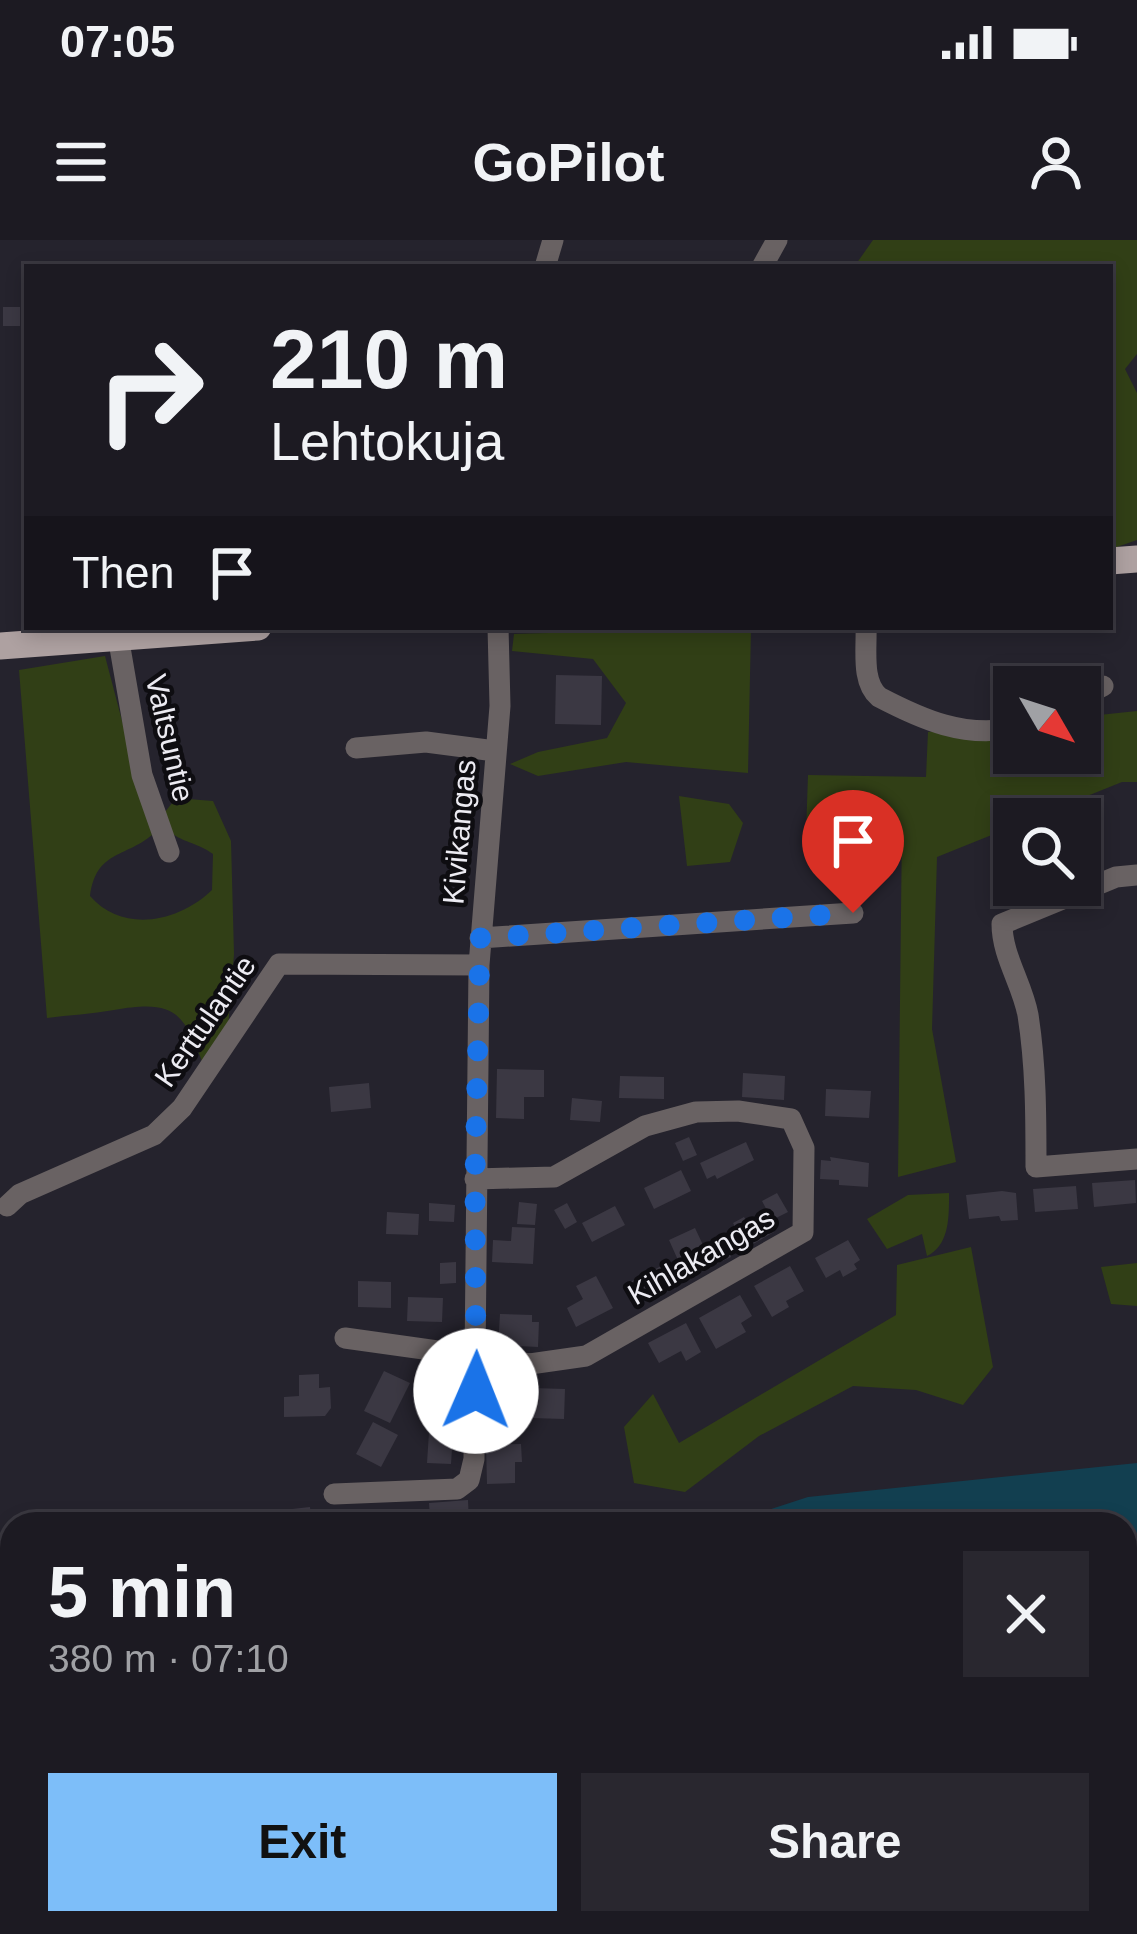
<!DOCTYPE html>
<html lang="en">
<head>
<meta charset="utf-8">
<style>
	body { margin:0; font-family:Helvetica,sans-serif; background:#29272f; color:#f1f3f6; height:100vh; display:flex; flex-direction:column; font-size:45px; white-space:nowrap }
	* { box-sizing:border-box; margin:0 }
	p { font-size:39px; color:#a0a1a5 }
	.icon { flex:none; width:66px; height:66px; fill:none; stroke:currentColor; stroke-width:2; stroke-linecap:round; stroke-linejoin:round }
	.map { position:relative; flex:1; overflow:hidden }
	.drawer { position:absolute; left:0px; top:1272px; width:1137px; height:423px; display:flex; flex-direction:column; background:#1c1a22; border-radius:36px 36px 0 0; box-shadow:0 6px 18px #0003,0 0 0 3px #3a3840 }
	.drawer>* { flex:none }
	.top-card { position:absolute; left:24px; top:24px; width:1089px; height:366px; border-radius:0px; box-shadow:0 6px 18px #0003,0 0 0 3px #3a3840; background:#1c1a22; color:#f1f3f6; overflow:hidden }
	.needle { width:78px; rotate:129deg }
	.buttons { position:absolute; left:993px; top:426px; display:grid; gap:24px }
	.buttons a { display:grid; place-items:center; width:108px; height:108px; border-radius:0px; background:#1c1a22; box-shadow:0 6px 18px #0003,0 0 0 3px #3a3840; font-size:60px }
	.pin { position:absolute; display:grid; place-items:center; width:102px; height:102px; color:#fff; margin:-123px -51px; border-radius:50% 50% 50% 0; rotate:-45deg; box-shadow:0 0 12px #0007 }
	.pin .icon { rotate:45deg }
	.me { position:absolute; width:132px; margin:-66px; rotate:1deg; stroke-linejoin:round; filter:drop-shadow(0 0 9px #0008) }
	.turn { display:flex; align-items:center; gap:42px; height:252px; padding:0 48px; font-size:54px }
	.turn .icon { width:156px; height:156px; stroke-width:2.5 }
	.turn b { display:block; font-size:84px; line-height:102px }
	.then { display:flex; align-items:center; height:114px; padding:0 48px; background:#0003; gap:24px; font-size:45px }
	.round { display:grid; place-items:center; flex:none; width:126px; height:126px; border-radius:0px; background:#29272f }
	.headline { display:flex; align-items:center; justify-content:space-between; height:204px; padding:0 48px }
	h1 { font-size:72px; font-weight:600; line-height:90px }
	.action { display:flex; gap:24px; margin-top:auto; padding:24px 48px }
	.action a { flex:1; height:138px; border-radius:0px; background:#7dbef9; color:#111; font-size:48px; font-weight:600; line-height:138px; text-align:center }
	.action a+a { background:#29272f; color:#f1f3f6 }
	.status { display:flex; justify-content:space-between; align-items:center; height:84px; padding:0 60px; background:#1c1a22; direction:ltr }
	.status svg { height:33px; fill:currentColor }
	header { display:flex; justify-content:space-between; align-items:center; height:156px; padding:0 48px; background:#1c1a22; font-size:54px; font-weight:600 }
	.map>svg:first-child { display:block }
	.green { fill:#313f16 }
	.water { fill:#123f50 }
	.building { fill:#3b3843 }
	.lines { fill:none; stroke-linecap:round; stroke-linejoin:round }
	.minor { stroke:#696263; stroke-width:21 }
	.major { stroke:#aea1a1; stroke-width:27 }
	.route { stroke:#1a73e8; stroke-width:21; stroke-dasharray:0 37.8 }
	.labels { text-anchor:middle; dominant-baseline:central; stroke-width:9; stroke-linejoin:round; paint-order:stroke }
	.street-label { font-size:30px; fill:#ecebf2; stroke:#0e0d11 }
</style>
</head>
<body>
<div class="status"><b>07:05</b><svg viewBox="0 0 49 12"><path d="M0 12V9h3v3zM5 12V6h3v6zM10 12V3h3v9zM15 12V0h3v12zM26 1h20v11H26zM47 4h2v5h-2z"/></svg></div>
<header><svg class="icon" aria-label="menu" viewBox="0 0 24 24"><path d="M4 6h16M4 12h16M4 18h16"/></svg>GoPilot<svg class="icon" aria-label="person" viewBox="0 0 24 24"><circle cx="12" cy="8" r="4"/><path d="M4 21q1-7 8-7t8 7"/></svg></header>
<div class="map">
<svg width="1137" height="1694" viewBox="0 0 1137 1694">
	<rect width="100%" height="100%" fill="#25232d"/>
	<path class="green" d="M873,0H1137V114L1125,129L1137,153V300L1114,308L1110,304V27H854Z
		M751,387L748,533L626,522L538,536L510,524L538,512L607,498L626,463L593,419L512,411L514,394Z
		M105,416L152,595C124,618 96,611 90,656C123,694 179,682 212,650L213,614C197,602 181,603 167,589L165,572L176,558L213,561L231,601L234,714L227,800L204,827C184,770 173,760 114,770C92,774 69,775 47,778L19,430Z
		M1137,471V542H1122L1030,579H1014V586L937,617L932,789L956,922L898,937L902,585L806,593L808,535L926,537L928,492L1014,483V513H1080V477Z
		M679,556L729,564L743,583L730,622L687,626Z
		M949,953C949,975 950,1005 927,1016L922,994L887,1009L867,979L908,955Z
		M971,1007L993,1127L963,1165L916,1150L853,1146L759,1196L685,1252L634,1243L624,1187L653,1154L679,1203L896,1075L897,1025Z
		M1137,1023V1066L1111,1064L1101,1027Z"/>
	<path class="water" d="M1137,1223V1421L1125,1420V1284H725L808,1257Z
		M0,1520H12V1683H1125V1583L1137,1580V1694H0Z"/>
	<path class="building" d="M3,67H20V86H3Z
		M556,435L602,436L601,485L555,484Z
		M497,829L544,830V857H524V879L496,878Z
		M743,833L785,836L784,860L742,857Z
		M620,836L664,837V859L619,858Z
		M369,843L371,868L331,872L329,847Z
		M826,849L871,851L869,878L825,876Z
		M572,858L602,861L600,882L570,880Z
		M689,897L697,915L683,921L675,903Z
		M746,902L754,920L717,939L715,935L707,939L700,923Z
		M830,917L869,923L868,947L839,945V940L820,939L821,920L831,921Z
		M681,930L691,951L654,969L644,948Z
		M1135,940L1136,963L1094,967L1092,943Z
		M1076,946L1078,969L1035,972L1033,949Z
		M1002,951L1016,953L1018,980L1001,981L999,976L969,979L966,955Z
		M777,953L788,972L772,980L762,961Z
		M519,962L537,964L535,985L517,984Z
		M429,963L455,965L454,982L429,981Z
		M567,963L577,982L565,989L554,970Z
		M615,966L625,985L592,1002L582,983Z
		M387,972L419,974L418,995L386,994Z
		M764,973L774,992L746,1008L733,983L744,977L747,982Z
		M512,987L535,988L533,1024L492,1022L493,1000L511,1001Z
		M695,988L703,1005L722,996L731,1017L686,1038L669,1000Z
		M848,1000L860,1020L854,1024L857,1029L843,1037L840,1030L826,1038L815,1018Z
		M456,1022V1043L440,1044V1023Z
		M667,1023L677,1043L639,1062L630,1042Z
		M790,1026L804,1051L786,1061L789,1067L772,1077L754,1046Z
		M596,1036L613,1068L576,1087L567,1068L583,1059L576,1046Z
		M358,1041L391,1042V1068L358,1067Z
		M740,1055L752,1076L741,1083L746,1092L716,1109L699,1078Z
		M408,1057L443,1058L442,1082L407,1081Z
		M500,1074L532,1075V1082H539L538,1107L498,1105Z
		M686,1083L701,1112L686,1121L681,1111L659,1123L648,1103Z
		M384,1131L410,1143L390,1183L364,1171Z
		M319,1134V1148L330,1147L331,1168L325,1176L284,1177V1157L299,1156V1135Z
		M501,1147L565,1149L564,1179L500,1177Z
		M431,1161L455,1163L451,1224L427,1223Z
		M373,1182L398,1195L381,1227L356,1214Z
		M521,1204L522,1222H515V1243L487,1244L486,1205Z
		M468,1260L469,1284H409V1280L430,1278L429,1263Z
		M310,1267L312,1284H285L283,1270Z"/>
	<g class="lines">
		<path class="minor" d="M545,27L553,0
			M762,27L777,0
			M866,387C867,409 861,442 879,457C923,480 964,498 1014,488
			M118,396L142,535L169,612
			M1080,458L1103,446
			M356,508L426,502L495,511
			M1137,635L1116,637L1002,684C1002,716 1022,743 1028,775C1036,826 1036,876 1036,927L1137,919
			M480,698L853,673
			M7,966L20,954L154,895L182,868L279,724L479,725
			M345,1098L530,1124L586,1116L803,992L804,908L791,879L738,871L696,872L645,886L554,937L475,939
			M334,1254L457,1249L469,1240L474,1219L479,725L500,466L498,387"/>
		<path class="major" d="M1110,321L1137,319
			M0,406L258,387"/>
	</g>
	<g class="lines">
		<path class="route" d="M476,1151L475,938L480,698L853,673"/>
	</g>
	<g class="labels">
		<g class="street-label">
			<text transform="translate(170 498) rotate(77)">Valtsuntie</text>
			<text transform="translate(459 592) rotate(-85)">Kivikangas</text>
			<text transform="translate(205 781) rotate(-55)">Kerttulantie</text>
			<text transform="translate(701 1016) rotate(-30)">Kihlakangas</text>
		</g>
	</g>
</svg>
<div class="buttons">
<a><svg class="needle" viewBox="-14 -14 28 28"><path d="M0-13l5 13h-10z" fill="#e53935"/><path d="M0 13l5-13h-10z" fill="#a0a1a5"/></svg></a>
<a><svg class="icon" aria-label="search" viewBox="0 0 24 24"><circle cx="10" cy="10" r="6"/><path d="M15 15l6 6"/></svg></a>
</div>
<div class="pin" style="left:853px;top:673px;background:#d93025"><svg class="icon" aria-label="arrive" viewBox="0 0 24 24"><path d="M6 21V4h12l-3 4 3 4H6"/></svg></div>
<svg class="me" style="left:476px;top:1151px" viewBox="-20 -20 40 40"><circle r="19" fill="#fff"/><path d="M0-13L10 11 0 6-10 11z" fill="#1a73e8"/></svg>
<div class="top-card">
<div class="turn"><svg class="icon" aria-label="right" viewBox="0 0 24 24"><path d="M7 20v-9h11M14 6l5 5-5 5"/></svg><div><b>210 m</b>Lehtokuja</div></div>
<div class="then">Then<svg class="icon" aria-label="arrive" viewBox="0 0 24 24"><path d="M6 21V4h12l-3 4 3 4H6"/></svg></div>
</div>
<section class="drawer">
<div class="headline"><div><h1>5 min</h1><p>380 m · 07:10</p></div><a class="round"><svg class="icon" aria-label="close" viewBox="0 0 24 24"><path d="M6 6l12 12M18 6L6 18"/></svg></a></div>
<div class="action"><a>Exit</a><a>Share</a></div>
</section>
</div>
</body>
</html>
